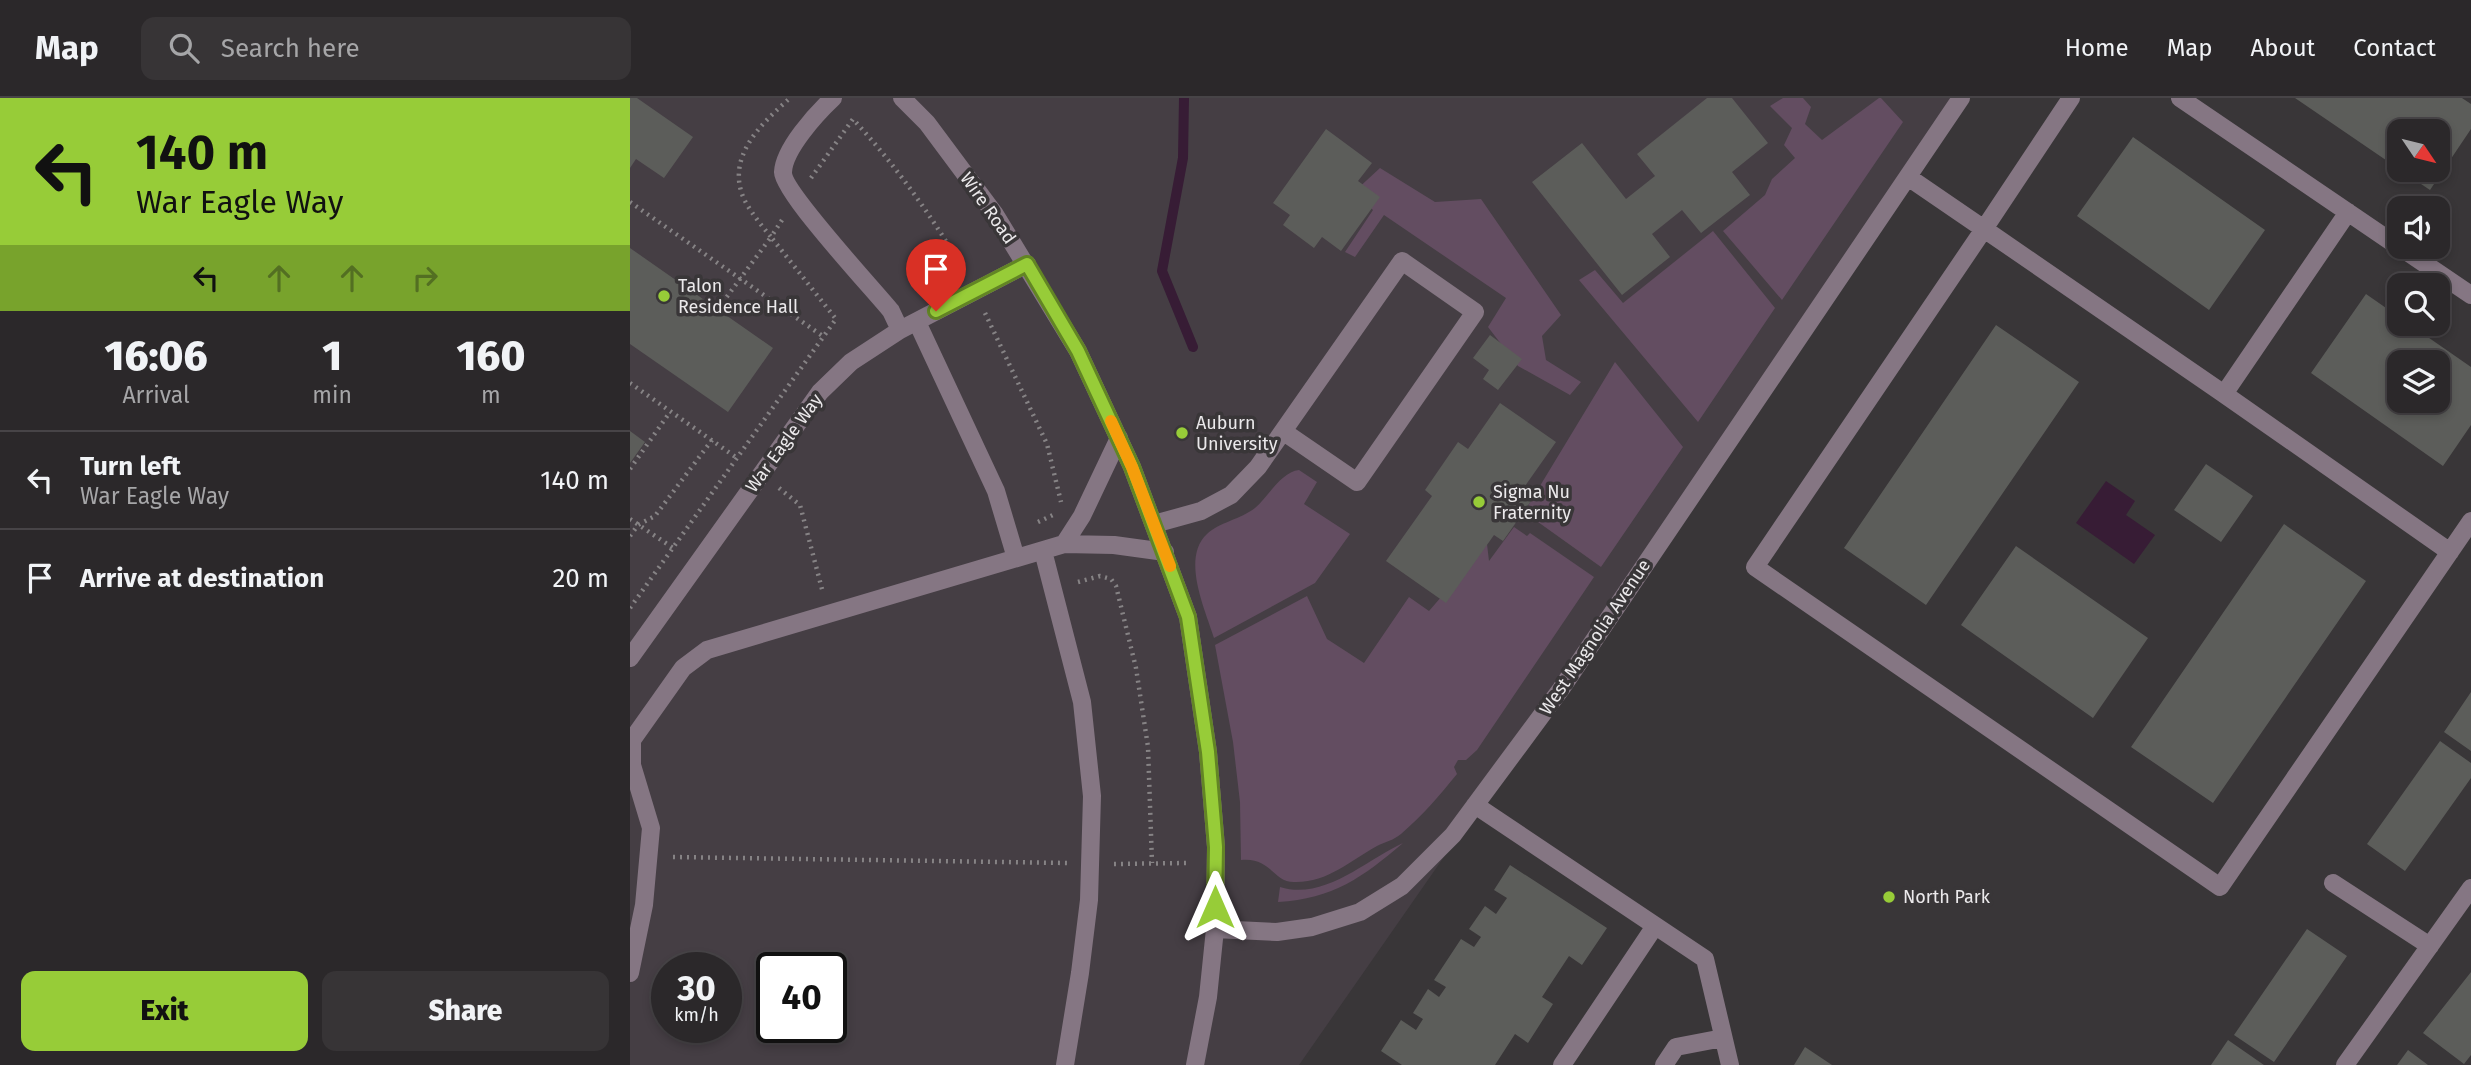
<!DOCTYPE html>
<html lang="en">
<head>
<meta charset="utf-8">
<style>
	body { margin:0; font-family:"Fira Sans",sans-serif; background:#373436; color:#f1f3f6; height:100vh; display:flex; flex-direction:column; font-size:26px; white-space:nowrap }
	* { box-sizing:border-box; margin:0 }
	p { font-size:23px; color:#a6a6a8 }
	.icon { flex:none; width:38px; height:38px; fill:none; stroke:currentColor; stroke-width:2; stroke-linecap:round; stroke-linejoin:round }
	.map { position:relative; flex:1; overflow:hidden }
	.details { display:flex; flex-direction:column; background:#2b282a; width:630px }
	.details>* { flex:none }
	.banner { background:#97cc38; color:#111; overflow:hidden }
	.needle { width:46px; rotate:125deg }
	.fabs { position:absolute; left:1757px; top:21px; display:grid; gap:14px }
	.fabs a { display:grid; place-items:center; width:63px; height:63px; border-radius:14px; background:#2b282a; box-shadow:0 4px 10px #0003,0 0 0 2px #474447; font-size:35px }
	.speed { position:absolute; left:21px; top:854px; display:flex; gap:14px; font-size:35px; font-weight:700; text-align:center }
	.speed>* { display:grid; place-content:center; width:91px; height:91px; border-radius:50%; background:#2b282a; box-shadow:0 4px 10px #0003,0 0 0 2px #474447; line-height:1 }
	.speed small { font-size:18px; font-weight:400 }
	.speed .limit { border:4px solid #111; border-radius:10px; background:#fff; color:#111 }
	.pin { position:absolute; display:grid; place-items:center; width:60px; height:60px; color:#fff; margin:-72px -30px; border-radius:50% 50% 50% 0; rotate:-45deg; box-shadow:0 0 7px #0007 }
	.pin .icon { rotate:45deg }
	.me { position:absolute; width:77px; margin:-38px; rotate:0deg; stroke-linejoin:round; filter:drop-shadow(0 0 5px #0008) }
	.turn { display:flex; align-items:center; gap:24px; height:147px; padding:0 21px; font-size:32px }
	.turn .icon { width:91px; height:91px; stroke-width:2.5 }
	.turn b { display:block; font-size:49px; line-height:60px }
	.lanes { display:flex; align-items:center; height:66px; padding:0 21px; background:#0003; justify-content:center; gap:35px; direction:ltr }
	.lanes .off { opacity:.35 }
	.eta { display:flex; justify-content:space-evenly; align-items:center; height:119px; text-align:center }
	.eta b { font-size:42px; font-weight:800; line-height:49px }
	.primary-button { display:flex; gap:14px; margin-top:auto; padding:14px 21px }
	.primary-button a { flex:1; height:80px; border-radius:14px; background:#97cc38; color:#111; font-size:28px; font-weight:800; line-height:80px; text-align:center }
	.primary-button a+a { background:#373436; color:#f1f3f6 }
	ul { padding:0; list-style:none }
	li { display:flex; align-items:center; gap:21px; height:98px; padding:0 21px; border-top:2px solid #474447 }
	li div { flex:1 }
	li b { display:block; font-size:26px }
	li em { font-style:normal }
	header { display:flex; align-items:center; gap:42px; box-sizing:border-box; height:98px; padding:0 35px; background:#2b282a; border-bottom:2px solid #474447 }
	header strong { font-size:33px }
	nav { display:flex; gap:38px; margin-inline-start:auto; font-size:24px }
	.search { width:490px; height:63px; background:#373436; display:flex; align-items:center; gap:18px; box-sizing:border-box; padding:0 24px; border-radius:14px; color:#a6a6a8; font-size:26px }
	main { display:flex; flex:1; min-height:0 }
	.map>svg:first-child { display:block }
	.built { fill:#453e44; fill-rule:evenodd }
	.green { fill:#634d61 }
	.water { fill:#371c35 }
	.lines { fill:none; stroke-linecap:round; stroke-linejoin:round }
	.stream { stroke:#371c35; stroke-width:10 }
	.building { fill:#5c5d5a; fill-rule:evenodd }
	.path { stroke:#868385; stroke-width:4.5; stroke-dasharray:2 5; stroke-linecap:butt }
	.minor { stroke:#857683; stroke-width:18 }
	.route-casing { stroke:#628524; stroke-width:18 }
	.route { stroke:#97cc38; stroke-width:12 }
	.slow { stroke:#f59e0b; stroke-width:12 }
	.poi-dot { fill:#97cc38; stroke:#393638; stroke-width:2.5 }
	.labels { text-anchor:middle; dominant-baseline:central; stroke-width:7; stroke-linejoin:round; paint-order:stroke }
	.street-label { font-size:18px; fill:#ebe9eb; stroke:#393638 }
	.poi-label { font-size:18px; fill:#ebe9eb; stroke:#393638; text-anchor:start }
</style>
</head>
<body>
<header>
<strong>Map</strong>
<div class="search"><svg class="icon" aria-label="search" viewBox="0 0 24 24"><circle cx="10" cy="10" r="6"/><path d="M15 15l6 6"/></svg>Search here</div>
<nav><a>Home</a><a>Map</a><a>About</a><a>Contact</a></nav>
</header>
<main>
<section class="details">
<div class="banner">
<div class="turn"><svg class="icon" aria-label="left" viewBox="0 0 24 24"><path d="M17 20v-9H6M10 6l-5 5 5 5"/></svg><div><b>140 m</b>War Eagle Way</div></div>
<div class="lanes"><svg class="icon" aria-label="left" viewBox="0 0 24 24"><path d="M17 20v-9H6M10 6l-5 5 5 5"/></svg><svg class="icon off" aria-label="ahead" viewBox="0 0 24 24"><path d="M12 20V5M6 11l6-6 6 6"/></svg><svg class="icon off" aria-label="ahead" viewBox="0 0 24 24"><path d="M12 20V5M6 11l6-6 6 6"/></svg><svg class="icon off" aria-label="right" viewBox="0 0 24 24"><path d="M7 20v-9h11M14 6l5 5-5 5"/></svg></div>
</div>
<div class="eta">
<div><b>16:06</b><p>Arrival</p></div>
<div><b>1</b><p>min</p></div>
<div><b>160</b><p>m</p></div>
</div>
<ul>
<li><svg class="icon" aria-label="left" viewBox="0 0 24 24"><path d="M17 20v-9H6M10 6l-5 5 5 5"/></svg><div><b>Turn left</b><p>War Eagle Way</p></div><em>140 m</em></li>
<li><svg class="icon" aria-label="arrive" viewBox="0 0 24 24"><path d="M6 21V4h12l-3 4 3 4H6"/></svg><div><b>Arrive at destination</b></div><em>20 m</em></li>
</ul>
<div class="primary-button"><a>Exit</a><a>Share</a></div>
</section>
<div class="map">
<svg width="1841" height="967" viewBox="0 0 1841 967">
	<rect width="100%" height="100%" fill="#393638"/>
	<path class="built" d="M0,0H1338L931,591L669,967H0ZM37,870H96V929H37ZM142,870H201V929H142Z"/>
	<path class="green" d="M1153,0H1173L1181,9L1175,26L1192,42L1249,0H1251L1273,24L1152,202L1093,133L1135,97L1142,81L1165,60L1154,47L1162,30L1140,8Z
		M750,70L805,104L851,101L931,217L912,238L916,262L951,284L940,297L888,268L858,229L876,200L754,117L725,159L715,154L743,112L724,94Z
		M1083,133L1145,210L1068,324L949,182L965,172L993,205Z
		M985,264L1053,349L971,469L908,424L910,421L896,411Z
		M669,372L687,384L674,406L720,436L685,485L584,540C575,511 551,460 577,436C588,425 611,421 625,410C639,398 651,374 669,372Z
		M884,429L897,438L900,435L964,479L847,652L836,662H828L824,669L827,676C810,697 792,718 771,736C764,742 755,744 747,748C720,763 697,785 664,784C643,784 641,759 611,762L610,704L603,644L585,547L677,498L697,541L734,565L779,499L799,513L857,446L859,463Z
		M773,745C733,779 703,801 648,804L650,789C694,803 736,762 773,745Z"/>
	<path class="water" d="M1476,383L1505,403L1496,417L1525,437L1504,466L1446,425Z"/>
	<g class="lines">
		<path class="stream" d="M554,0L553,60L532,173L563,249"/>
	</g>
	<path class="building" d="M0,0H7L63,39L34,80L6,61L0,70Z
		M1077,0H1102L1138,45L1102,74L1120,97L1071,135L1052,112L1022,136L1040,159L992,197L902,84L952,45L996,101L1025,78L1007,56Z
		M1665,0H1832L1841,6V31L1800,92L1770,72H1808V33H1769V71Z
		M696,31L742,65L728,83L750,99L711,153L692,139L684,150L653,127L660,117L643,105Z
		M1503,39L1635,132L1579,212L1447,118Z
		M0,150L143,250L98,314L0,246Z
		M1736,196L1769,219V226H1779L1841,269V327L1813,368L1681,275ZM1769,264H1808V303H1769Z
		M1366,227L1449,284L1296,507L1214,450Z
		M860,237L892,261L868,292L853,281L859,272L843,260Z
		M870,305L926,344L895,388L906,396L873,443L864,437L816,505L756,463L802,398L795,392L828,344L838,351Z
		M0,333L15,344L0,365Z
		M1576,366L1623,398L1591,444L1544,412Z
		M1654,426L1736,483L1583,705L1501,649Z
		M1386,448L1518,540L1463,620L1331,527Z
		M1841,594V653L1814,634Z
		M1810,643L1841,665V680L1775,773L1737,746Z
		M880,767L977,830L952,867L939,858L912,899L923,906L898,945L885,936L865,967H772L751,953L771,922L786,932L793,921L783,915L798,891L809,899L816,889L804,882L831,841L844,849L851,839L839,831L855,808L866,816L877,800L864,792Z
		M1677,831L1717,858L1644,964L1604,937Z
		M1841,874V957L1834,966L1793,935Z
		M1598,942L1634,967H1581Z
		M1175,949L1202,967H1164Z
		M1778,952L1798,967H1767Z"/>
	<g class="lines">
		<path class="path" d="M181,80L223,21C266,68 302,118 334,173
			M0,104L194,239
			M152,122L141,139C132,128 122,116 115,103C94,60 131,26 160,0
			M355,215L417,346L431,404
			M0,285L107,360
			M0,371L40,314
			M149,390L170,407L193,495
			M0,421L43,450
			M408,424L423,417
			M0,438L8,427L25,418L82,342
			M448,484L470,478L481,481L486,488L506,570L518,649L522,765
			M0,510L206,221L141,139L93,204
			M43,759L437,765
			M484,766L557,765"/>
		<path class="minor" d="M203,0C186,16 154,51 153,74C152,93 244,192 261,213L270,232
			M272,0L297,25L364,115L448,253L502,369L558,519L578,654L586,749L585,831L578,899L565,967
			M1441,0L1354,131L1594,296
			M1550,0L1769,149
			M1278,79L1354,131L1125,469L1590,789L1841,423
			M1718,114L1594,296L1820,454
			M1770,149L1841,197
			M287,224L366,393L386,460
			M524,426L571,413L601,397L628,369L772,163L845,214L727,384L654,334
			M434,446L452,418L489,340
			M413,453L452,604L462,698L459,802L450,875L435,967
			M0,560L190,294L221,264L270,232L397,166
			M845,707L1075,861L1100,967
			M1703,785L1800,848
			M585,831L647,834L682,829L730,814L772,788L823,737L931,591L1331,0
			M0,875L14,807L21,730L2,667V642L53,570L77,552L434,446L484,447L535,454
			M932,967L1025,828
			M1034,967L1046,949L1093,940
			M1715,967L1841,790"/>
	</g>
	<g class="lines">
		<g class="route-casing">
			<path id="route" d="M306,213L397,166L448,253L502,369L558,519L578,654L586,749L585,809"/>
		</g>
		<use href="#route" class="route"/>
		<path class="slow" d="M481,323L502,369L540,468"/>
	</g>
	<g class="poi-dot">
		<circle cx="34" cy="198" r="7"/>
		<circle cx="552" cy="335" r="7"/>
		<circle cx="849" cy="404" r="7"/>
		<circle cx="1259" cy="799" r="7"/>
	</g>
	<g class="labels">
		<g class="street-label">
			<text transform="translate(358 110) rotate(55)">Wire Road</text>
			<text transform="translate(154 345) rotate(-54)">War Eagle Way</text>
			<text transform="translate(965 539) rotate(-56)">West Magnolia Avenue</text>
		</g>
		<g class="poi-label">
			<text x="48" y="188">Talon<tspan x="48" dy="21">Residence Hall</tspan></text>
			<text x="566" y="325">Auburn<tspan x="566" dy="21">University</tspan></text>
			<text x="863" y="394">Sigma Nu<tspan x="863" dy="21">Fraternity</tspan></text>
			<text x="1273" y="799">North Park</text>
		</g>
	</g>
</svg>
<div class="fabs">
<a><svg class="needle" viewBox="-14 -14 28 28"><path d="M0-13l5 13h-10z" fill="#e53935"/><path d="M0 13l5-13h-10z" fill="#a6a6a8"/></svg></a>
<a><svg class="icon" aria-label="sound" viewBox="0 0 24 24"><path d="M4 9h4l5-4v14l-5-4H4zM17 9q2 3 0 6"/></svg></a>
<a><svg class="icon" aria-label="search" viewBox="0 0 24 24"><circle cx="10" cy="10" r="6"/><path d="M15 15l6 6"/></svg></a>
<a><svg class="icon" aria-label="layers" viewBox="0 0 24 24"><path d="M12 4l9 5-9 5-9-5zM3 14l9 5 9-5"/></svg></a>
</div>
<div class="speed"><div>30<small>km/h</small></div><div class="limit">40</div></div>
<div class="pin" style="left:306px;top:213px;background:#d93025"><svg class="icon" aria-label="arrive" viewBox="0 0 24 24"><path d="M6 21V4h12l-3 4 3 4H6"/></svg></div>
<svg class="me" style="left:585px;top:809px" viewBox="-20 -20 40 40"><path d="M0-17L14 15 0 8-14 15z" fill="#97cc38" stroke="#fff" stroke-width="4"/></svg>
</div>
</main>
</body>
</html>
